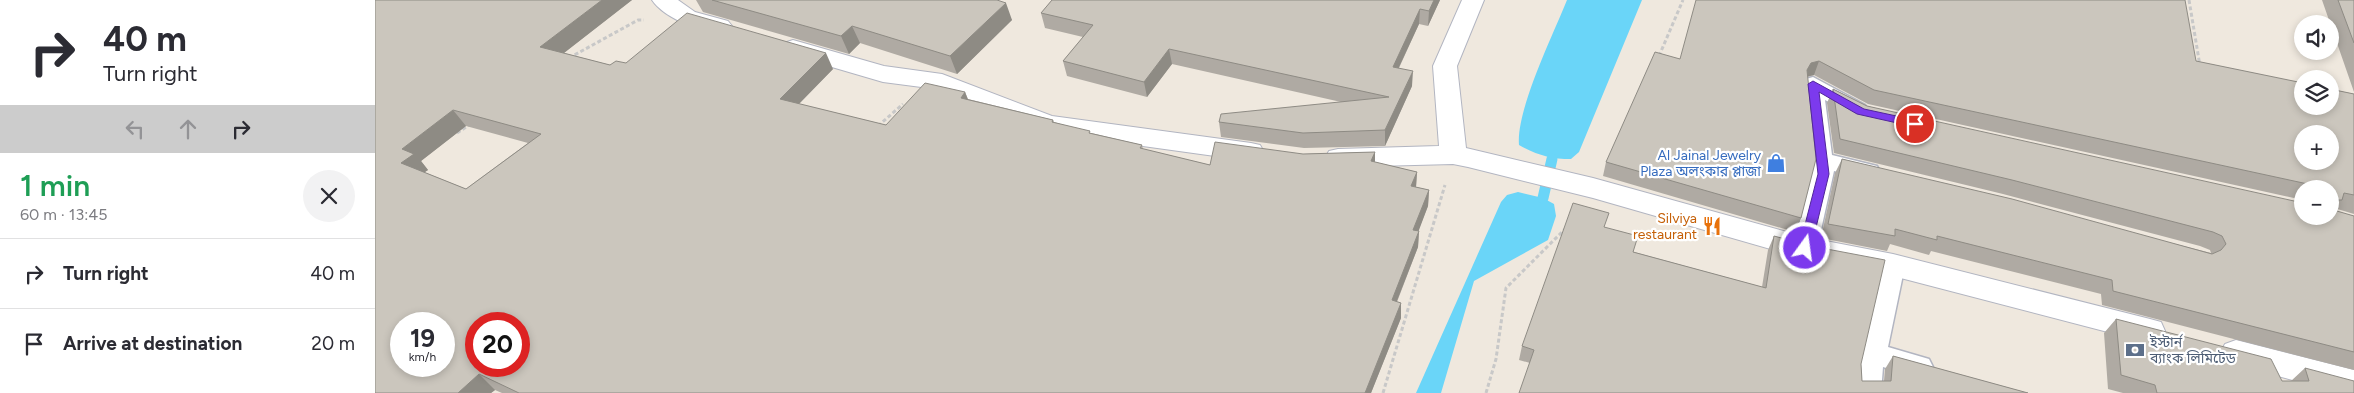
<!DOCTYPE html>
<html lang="en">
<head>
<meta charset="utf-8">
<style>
	body { margin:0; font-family:Figtree,"Noto Sans Bengali",sans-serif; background:#f2f2f3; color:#2b2b33; height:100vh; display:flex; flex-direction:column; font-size:19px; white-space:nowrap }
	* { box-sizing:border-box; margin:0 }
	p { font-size:16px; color:#7c7c81 }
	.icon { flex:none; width:28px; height:28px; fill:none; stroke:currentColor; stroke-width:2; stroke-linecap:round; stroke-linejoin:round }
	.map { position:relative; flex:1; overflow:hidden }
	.side { display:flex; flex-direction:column; background:#fff; width:375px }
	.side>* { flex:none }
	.hud { background:#fff; color:#2b2b33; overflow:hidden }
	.controls { position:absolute; left:1919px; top:15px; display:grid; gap:10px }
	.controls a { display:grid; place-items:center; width:45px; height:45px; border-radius:50%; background:#fff; box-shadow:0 2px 8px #0003; font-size:25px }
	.speed { position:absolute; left:15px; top:312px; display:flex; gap:10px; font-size:25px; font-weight:700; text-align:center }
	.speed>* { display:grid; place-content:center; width:65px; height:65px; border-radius:50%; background:#fff; box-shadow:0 2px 8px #0003; line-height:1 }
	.speed small { font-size:12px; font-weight:400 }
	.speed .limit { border:8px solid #d22; background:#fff; color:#111 }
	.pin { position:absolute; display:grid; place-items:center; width:42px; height:42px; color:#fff; margin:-21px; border:2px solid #fff; border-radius:50%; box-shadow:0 1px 5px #0007 }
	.me { position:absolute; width:55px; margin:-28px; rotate:14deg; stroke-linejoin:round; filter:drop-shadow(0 0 4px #0008) }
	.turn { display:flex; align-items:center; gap:18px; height:105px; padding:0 20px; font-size:22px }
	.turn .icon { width:65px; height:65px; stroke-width:2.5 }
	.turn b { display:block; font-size:35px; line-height:42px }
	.lanes { display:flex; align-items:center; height:48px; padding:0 20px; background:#0003; justify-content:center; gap:25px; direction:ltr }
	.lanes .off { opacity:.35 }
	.round { display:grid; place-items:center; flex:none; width:52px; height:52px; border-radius:26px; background:#f2f2f3 }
	.headline { display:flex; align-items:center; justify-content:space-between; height:85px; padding:0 20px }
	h1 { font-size:30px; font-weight:600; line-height:38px; color:#1e9e55 }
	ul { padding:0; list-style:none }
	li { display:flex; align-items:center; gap:15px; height:70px; padding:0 20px; border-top:1px solid #e1e1e2 }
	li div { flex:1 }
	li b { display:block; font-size:19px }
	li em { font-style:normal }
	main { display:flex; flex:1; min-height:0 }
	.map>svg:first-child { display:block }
	.water { fill:#6ad5f8 }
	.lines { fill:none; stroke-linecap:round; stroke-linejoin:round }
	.stream { stroke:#6ad5f8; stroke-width:11 }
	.service-casing { stroke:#b2b5c1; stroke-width:3 }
	.minor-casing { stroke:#b2b5c1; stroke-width:2 }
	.path { stroke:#c8c8c8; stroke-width:3; stroke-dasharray:4 2.5; stroke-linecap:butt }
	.service { fill:#fff; fill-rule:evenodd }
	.minor { fill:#fff; fill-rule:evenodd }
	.wall { fill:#afaaa3; fill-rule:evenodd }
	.shaded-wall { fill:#8e8b84 }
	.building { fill:#cbc6bd; stroke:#8e8b84; fill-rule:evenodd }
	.route { fill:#7c3aed; stroke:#51269a }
	.labels { text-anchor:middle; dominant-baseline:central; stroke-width:4.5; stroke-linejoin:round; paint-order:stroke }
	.shop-label { font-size:14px; fill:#366cbe; stroke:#fff; text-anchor:end }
	.food-label { font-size:14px; fill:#c56008; stroke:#fff; text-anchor:end }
	.service-label { font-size:14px; fill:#4e5e75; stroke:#fff; text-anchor:start }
</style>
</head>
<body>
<main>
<section class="side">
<div class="hud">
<div class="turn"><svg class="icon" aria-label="right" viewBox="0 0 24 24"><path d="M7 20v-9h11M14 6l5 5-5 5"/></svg><div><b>40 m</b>Turn right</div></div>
<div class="lanes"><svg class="icon off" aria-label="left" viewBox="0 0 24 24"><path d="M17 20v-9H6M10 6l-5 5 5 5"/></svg><svg class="icon off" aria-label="ahead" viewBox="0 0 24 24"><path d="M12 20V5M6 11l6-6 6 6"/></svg><svg class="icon" aria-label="right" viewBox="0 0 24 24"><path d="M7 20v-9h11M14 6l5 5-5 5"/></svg></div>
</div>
<div class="headline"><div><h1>1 min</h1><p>60 m · 13:45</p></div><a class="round"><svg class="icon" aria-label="close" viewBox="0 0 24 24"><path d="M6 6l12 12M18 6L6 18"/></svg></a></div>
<ul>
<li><svg class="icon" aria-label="right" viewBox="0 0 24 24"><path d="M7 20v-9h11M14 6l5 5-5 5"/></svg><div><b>Turn right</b></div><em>40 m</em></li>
<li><svg class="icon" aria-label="arrive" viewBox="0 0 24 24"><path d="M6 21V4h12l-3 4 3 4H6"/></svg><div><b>Arrive at destination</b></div><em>20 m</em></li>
</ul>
</section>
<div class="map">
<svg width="1979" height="393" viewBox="0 0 1979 393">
	<rect width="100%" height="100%" fill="#efe8de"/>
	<path class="water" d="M1192,0H1267L1204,152L1196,159C1176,159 1162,155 1144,145C1141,110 1178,35 1192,0Z
		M1143,192L1168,198L1179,204L1181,216L1173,240L1099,281L1066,393H1041L1126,202L1132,195Z"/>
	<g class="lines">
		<path class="stream" d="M1168,198L1177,159"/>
		<g class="service-casing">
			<path id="service" d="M1438,77L1490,105L1493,110L1490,115L1483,117L1450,100L1457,155L1502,166L1505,172L1502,178L1494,180L1459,171L1442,248L1438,254L1430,257L1422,254L1418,248L1437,174L1428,84L1431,79Z
				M1518,256L1526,258L1530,265L1513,347L1554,359L1558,367L1554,375L1545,378L1508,367L1506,393H1480V378L1506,265L1510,258Z"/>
		</g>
		<g class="minor-casing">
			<path id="minor" d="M277,0H303L320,12L353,21L357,26L353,31C332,37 289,18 277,0Z
				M1087,0H1109L1082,66L1091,148L1218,178L1430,237L1518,254L1775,319L1786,322L1790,331L1786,340L1775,343L1518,276L1430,259L1218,198L1093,167L1078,164L963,167L954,165L950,158L954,151L963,149L1064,146L1058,66Z
				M418,40L509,66L567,74L677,116L876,143L885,145L889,152L885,159L876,161L674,133L554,88L508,82L409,53L406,48L409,43Z
				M1861,340L1979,370V393H1966L1850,362L1845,353L1850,344Z"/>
		</g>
		<path class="path" d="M1814,0L1825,66
			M1284,56L1308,0
			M194,58L263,20H269
			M503,126L528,104
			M82,133L94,125
			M1008,393L1070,185
			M1111,393L1121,359L1131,288L1191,228"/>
		<use href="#service" class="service"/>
		<use href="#minor" class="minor"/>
	</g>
	<path class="wall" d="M0,0H257L189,53L235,65L251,63L458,69L424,104L511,125L590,92L593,99L678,120L679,122L716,133L767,145L768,149L835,165L928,154L1000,152V162L1042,172L1041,187L1054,190L1053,206L1043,231H1044L1043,247L1022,302L1026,303V318L996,393H127L120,390L116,393H0ZM91,126L153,143L91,189L49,172L53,170L46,161Z
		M321,0H622L637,20L582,74L485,43L474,54L328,12Z
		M677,0H1065L1053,26L1044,24L1024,68L1037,86L1010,146L929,148L846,137L844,122L966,102L797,64L772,97L692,76L688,61L708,37L670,28L666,13Z
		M1947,0H1979V92Z
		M1305,59L1821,61L1979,94V214L1959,208L1957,210L1979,216V370L1727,305L1726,294L1556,251L1554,255L1515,244L1512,251L1446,238L1460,173L1467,159L1836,253L1835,250L1825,246L1628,194L1459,153L1452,103L1458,89L1492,106L1955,216V189H1928V200L1493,104L1439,75L1432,77L1426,218L1420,232L1228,176L1231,162Z
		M1230,228L1259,252L1387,287L1393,250L1399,236L1486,364L1487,381H1509L1510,369L1518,356L1653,393L1155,363L1144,360L1147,346Z
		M1741,319L1907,381H1916L1930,368L1979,393H1748L1733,389L1729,333Z"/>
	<path class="shaded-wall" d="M227,0H257L176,63L165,47Z
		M1059,0H1065L1053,26L1054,11Z
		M631,3L637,20L582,74L575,56Z
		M1045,9L1044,24L1017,82L1018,67Z
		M477,26L485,43L474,54L466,36Z
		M794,49L797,64L772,97L769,82Z
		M451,53L458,69L413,115L405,99Z
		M1444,61L1439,75L1430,77L1432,70L1436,63Z
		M1038,71L1037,86L1010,146V130Z
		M590,92L596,108L586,98Z
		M78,110L91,126L46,161L53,170L40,179L26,163L27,149Z
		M1000,152V168L996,161Z
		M1042,172L1041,187L1036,186Z
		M1054,190L1053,206L1038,246V230Z
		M1044,231L1043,247L1016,316L1017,300Z
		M1026,303V318L996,393H990Z
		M104,374L120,390L116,393H83Z"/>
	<path class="building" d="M0,0H227L165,47L235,65L241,61L251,63L312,13L451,53L405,99L511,125L550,83L590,92L586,98L678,120L677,122L715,131L714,133L767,145L765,148L835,165L840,142L928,154L1000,152L996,161L1042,172L1036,186L1054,190L1038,230L1044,231L1017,300L1026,303L990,393H144L104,374L83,393H0ZM78,110L166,134L91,189L26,163L39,154L27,149ZM26,324H69V366H26ZM101,324H144V366H101Z
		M337,0H622L631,3L575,56L477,26L466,36Z
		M677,0H1059L1054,11L1045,9L1018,67L1038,71L1010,130L928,133L844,122L846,114L1014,97L794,49L769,82L688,61L718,25L666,13Z
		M1321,0H1810L1821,61L1928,83V106H1955V89L1979,94V195L1969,193L1967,200H1955V189H1942V186L1499,90L1444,61L1436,63L1432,70L1441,159L1426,218L1231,162L1280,52L1305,59ZM1928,134H1955V161H1928Z
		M1963,0H1979V43Z
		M1458,89L1492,106L1928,203V216H1955V209L1979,216V352L1738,291L1737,280L1562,236V240L1520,229V236L1453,224L1467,159L1637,199L1837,254L1846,250L1851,244L1847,236L1838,232L1637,180L1465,139Z
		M1198,203L1234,213L1229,227L1263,236L1258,252L1391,288L1399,236L1436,246L1510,260L1486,364L1487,381H1516L1518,356L1653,393H1144L1159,350L1147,346Z
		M1741,319L1896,359L1907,381H1934L1930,368L1979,381V393H1782L1780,385L1746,375Z"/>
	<path class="route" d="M1438,81L1489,109L1540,120L1545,124L1540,127L1482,114L1444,92L1454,174L1436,248L1430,253L1424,248L1443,174L1433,84Z"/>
	<defs>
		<g id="shop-bare" transform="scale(1.5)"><path d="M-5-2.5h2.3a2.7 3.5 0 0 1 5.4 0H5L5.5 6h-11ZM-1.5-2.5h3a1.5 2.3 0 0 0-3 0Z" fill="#3f7fe0" stroke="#fff" stroke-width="2.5" paint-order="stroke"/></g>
		<g id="restaurant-bare" transform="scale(1.5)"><path d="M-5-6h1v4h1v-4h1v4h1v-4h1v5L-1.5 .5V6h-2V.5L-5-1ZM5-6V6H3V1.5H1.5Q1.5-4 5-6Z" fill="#e8710a" stroke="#fff" stroke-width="2.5" paint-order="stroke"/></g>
		<g id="bank-bare" transform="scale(1.5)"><path d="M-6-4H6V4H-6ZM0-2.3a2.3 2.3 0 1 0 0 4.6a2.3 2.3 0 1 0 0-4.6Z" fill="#5c6f8a" stroke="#fff" stroke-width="2.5" paint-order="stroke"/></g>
	</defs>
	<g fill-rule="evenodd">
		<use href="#shop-bare" x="1401" y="163"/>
		<use href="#restaurant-bare" x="1337" y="226"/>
		<use href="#bank-bare" x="1760" y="350"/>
	</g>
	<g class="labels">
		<g class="shop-label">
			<text x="1386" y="155">Al Jainal Jewelry<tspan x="1386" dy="16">Plaza অলংকার প্লাজা</tspan></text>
		</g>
		<g class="food-label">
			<text x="1322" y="218">Silviya<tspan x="1322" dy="16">restaurant</tspan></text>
		</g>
		<g class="service-label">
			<text x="1775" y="342">ইস্টার্ন<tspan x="1775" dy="16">ব্যাংক লিমিটেড</tspan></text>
		</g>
	</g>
</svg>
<div class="controls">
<a><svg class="icon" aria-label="sound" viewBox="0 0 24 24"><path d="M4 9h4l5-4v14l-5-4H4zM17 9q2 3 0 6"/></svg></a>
<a><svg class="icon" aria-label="layers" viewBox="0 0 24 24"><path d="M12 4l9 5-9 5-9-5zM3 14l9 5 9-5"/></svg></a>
<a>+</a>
<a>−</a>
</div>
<div class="speed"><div>19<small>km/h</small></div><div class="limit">20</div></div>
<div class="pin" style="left:1540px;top:124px;background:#d93025"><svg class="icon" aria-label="arrive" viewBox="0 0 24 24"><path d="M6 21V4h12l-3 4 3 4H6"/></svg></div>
<svg class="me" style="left:1430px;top:248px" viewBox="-20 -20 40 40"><circle r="17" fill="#7c3aed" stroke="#fff" stroke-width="3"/><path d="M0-11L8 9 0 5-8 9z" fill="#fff"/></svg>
</div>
</main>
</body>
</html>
